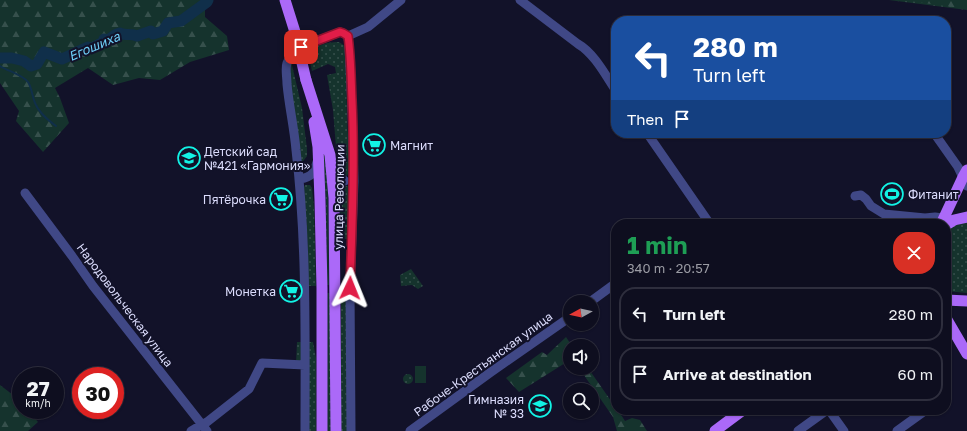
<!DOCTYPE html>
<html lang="en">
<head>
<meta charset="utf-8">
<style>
	body { margin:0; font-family:"Golos Text",sans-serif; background:#171728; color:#f1f3f6; height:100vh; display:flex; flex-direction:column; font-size:15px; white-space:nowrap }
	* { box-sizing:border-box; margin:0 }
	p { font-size:13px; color:#9b9ca4 }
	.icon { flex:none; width:22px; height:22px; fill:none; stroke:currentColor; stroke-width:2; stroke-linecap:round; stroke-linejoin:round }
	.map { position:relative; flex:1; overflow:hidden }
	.side { position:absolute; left:611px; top:219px; width:340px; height:196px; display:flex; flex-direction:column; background:#0e0e1f; border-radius:16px; box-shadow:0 1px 3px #0004,0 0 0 1px #2e2e3d }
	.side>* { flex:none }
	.guide { position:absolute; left:611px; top:16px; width:340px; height:122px; border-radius:16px; box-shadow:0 1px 3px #0004,0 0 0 1px #2e2e3d; background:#1a4fa0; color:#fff; overflow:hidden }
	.needle { width:26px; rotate:262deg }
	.tools { position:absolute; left:563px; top:295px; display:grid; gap:8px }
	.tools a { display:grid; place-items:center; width:36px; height:36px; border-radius:50%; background:#0e0e1f; box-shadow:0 1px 3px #0004,0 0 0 1px #2e2e3d; font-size:20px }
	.speed { position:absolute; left:12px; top:367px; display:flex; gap:8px; font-size:20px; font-weight:700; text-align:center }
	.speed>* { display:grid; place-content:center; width:52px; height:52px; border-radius:50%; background:#0e0e1f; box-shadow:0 1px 3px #0004,0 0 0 1px #2e2e3d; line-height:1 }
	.speed small { font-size:10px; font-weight:400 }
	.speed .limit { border:6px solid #d22; background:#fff; color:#111 }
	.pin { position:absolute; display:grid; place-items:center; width:34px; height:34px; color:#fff; margin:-17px; border-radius:8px; box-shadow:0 2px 6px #0006 }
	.me { position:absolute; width:44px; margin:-22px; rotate:2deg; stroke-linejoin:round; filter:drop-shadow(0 0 3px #0008) }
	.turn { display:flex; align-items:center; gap:14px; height:84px; padding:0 16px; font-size:18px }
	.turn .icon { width:52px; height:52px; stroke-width:2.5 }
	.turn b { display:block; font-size:28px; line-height:34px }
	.then { display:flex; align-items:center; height:38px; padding:0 16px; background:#0003; gap:8px; font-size:15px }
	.round { display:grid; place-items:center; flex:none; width:42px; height:42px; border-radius:16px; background:#171728 }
	.overview { display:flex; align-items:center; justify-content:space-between; height:68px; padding:0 16px }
	h1 { font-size:24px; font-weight:700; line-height:30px; color:#1e9e55 }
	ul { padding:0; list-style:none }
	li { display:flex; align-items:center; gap:12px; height:54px; margin:0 8px 6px; padding:0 8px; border:2px solid #2e2e3d; border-radius:16px }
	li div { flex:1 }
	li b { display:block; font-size:15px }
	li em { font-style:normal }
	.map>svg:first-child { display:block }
	.green { fill:url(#green-dots) }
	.forest { fill:url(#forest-firs) }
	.pitch { fill:#15332d }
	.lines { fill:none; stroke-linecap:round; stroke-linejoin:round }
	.stream { stroke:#102f4a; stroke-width:2 }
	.river { stroke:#102f4a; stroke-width:11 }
	.minor { stroke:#404886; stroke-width:9 }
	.major { stroke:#ab69f8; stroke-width:11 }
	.major-bridge { stroke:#ab69f8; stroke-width:11 }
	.route-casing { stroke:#92132f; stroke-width:10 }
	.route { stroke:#e11d48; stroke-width:7 }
	.labels { text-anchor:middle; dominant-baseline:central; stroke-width:4; stroke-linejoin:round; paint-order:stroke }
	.poi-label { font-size:12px; fill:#dcddfd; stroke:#121229; text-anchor:start }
	.street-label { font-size:12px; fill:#dcddfd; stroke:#121229 }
	.water-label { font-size:13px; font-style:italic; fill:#6fcff8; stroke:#121229 }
</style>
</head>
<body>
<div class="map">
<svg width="967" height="431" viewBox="0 0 967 431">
	<defs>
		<pattern id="green-dots" width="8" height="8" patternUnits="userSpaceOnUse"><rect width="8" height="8" fill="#15332d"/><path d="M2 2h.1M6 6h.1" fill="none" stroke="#36504c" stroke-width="1.8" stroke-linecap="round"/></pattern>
		<pattern id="forest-firs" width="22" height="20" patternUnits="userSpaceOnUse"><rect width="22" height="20" fill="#15332d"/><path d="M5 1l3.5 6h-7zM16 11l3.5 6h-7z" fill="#36504c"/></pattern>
	</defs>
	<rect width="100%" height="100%" fill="#121229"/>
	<path class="green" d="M889,0H967V10Z
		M336,42H339L345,46L346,56L347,119L350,170L347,176H344L341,174L336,147L333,110L327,75L336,73L335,67L328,64L312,71L307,49L327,43Z
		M291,61L302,108L307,149V156L301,164L289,74Z
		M324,154L325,155C330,198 328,242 329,285H327L326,203L323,155Z
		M305,185H310L312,188L314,208L316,286H308L307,235L304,187Z
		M343,186H348L349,188L348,239H344C343,234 341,230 341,226C339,217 339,194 343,186Z
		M967,222V293L946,291V232C952,225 958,224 967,222Z
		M411,269L423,286L418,289L412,285L401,286L400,275Z
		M341,291H347L348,431H341Z
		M327,293H330L331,431H327Z
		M297,342H302V360L296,363Z
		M308,342H313L316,358V431H309Z
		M403 379a5 5 0 1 1 10 0a5 5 0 1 1-10 0Z"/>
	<path class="forest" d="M0,0H205V17L227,36L229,50L190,62L160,80L139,78L113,85L88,68L55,88L60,98L69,123L43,152L16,121L19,111L0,83Z
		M902,0H967V9Z
		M566,337L572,346H570V360L519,392L506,378L542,352L547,355Z
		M579,368H588L616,408V410H618L625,421L632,418L640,420L647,431H617L613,417Z
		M0,385L17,398L21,402V410H28L38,422L28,431H0Z"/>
	<path class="pitch" d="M415,366H426V383H415Z"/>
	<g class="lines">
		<path class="stream" d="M0,66C8,71 23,75 28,82C32,88 32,96 35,103C39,113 48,120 56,126"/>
		<path class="river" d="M0,58H12L24,61L31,66L37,64L44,52L62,59L88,47L92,48L103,42L104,39L108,40L115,35L117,37V34L120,33C125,36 131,33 137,36L151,31L153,34L163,31L168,23L181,21L207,2L208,0"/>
		<path class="minor" d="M520,0L578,44C594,53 606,76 616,91
			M348,36L349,47L352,109L354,181L350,288L351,431
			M348,36L368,27L401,0
			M647,133L710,224
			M934,133L958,167L967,186
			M333,161C336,169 338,176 345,181
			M300,179C312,177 314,173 317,162
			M25,193L72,256L93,286L207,431
			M855,196L861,195L866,199L871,206L884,214L925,218L935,217L943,218
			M590,302L616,283
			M829,410L844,431
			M191,431L196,428L207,422L249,389L262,363L305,365
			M305,431C305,337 307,243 296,150C294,127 289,106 287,84C287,77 285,69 287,63C290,55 295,51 301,47L340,32L343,33L348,36
			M410,431L491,372L570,317
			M798,431L827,410
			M897,431L926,410"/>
		<path class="major" d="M285,0L295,32L298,46
			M306,80L330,155L334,198L336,431
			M314,122L318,147L320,200L322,288V431
			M941,224L963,177L967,170
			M946,225L954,220L967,217
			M946,300L967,301
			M946,318L967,354
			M715,431L743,410"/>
		<path class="major-bridge" d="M298,46L306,80"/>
	</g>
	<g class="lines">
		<g class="route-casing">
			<path id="route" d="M301,47L340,32L343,33L348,36C351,57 351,78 352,100C355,162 352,225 350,288"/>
		</g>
		<use href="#route" class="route"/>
	</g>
	<defs>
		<g id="supermarket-ring" transform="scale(1.15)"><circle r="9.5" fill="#121229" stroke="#12f3e5" stroke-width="1.5"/><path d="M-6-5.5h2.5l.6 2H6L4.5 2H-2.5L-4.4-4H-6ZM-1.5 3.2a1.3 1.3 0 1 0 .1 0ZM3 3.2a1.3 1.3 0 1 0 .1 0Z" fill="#12f3e5"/></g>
		<g id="school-ring" transform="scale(1.15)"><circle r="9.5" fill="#121229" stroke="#12f3e5" stroke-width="1.5"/><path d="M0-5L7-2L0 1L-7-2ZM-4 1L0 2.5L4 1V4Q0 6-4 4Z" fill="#12f3e5"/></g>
		<g id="stadium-ring" transform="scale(1.15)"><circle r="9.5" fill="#121229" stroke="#12f3e5" stroke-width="1.5"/><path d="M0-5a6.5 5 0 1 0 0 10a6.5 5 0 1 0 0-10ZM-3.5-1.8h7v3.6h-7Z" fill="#12f3e5"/></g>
	</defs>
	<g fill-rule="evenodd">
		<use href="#supermarket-ring" x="374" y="145"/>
		<use href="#school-ring" x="189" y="158"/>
		<use href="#stadium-ring" x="892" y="194"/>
		<use href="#supermarket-ring" x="281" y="199"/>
		<use href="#supermarket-ring" x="291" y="291"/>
		<use href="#school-ring" x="540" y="406"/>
	</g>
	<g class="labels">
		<g class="poi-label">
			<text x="390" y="145">Магнит</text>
			<text x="204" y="151">Детский сад<tspan x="204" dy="14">№421 «Гармония»</tspan></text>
			<text x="908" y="194">Фитанит</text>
			<text x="266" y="199" text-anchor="end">Пятёрочка</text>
			<text x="276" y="291" text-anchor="end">Монетка</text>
			<text x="524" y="399" text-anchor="end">Гимназия<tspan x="524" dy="14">№ 33</tspan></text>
		</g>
		<g class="street-label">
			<text transform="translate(339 197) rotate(-89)">улица Революции</text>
			<text transform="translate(125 305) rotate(53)">Народовольческая улица</text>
			<text transform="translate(483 364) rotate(-36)">Рабоче-Крестьянская улица</text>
		</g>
		<g class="water-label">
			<text transform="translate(94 46) rotate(-23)">Егошиха</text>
		</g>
	</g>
</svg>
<div class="tools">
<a><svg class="needle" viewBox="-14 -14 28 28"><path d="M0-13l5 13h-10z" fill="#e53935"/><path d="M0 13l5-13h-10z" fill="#9b9ca4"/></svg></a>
<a><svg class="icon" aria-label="sound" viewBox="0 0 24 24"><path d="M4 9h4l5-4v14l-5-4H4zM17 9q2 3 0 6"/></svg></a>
<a><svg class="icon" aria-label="search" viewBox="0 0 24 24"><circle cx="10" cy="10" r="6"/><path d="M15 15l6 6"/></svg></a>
</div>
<div class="speed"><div>27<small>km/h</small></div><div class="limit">30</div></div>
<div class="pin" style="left:301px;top:47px;background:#d93025"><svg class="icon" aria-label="arrive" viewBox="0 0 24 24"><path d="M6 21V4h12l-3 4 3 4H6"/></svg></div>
<svg class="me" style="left:350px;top:288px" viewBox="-20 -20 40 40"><path d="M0-17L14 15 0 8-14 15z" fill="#e11d48" stroke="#fff" stroke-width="4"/></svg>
<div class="guide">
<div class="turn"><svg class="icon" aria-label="left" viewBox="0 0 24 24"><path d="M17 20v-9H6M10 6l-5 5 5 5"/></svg><div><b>280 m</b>Turn left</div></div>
<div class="then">Then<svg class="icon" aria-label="arrive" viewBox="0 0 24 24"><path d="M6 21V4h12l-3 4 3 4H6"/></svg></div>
</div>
<section class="side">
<div class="overview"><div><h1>1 min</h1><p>340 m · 20:57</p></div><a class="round" style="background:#d93025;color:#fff"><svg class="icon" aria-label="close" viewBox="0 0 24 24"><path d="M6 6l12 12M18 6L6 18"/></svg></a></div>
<ul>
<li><svg class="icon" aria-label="left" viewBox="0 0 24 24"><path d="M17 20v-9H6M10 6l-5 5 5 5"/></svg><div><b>Turn left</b></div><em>280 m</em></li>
<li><svg class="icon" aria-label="arrive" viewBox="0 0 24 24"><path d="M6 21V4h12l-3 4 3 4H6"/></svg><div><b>Arrive at destination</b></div><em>60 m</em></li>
</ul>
</section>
</div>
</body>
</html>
